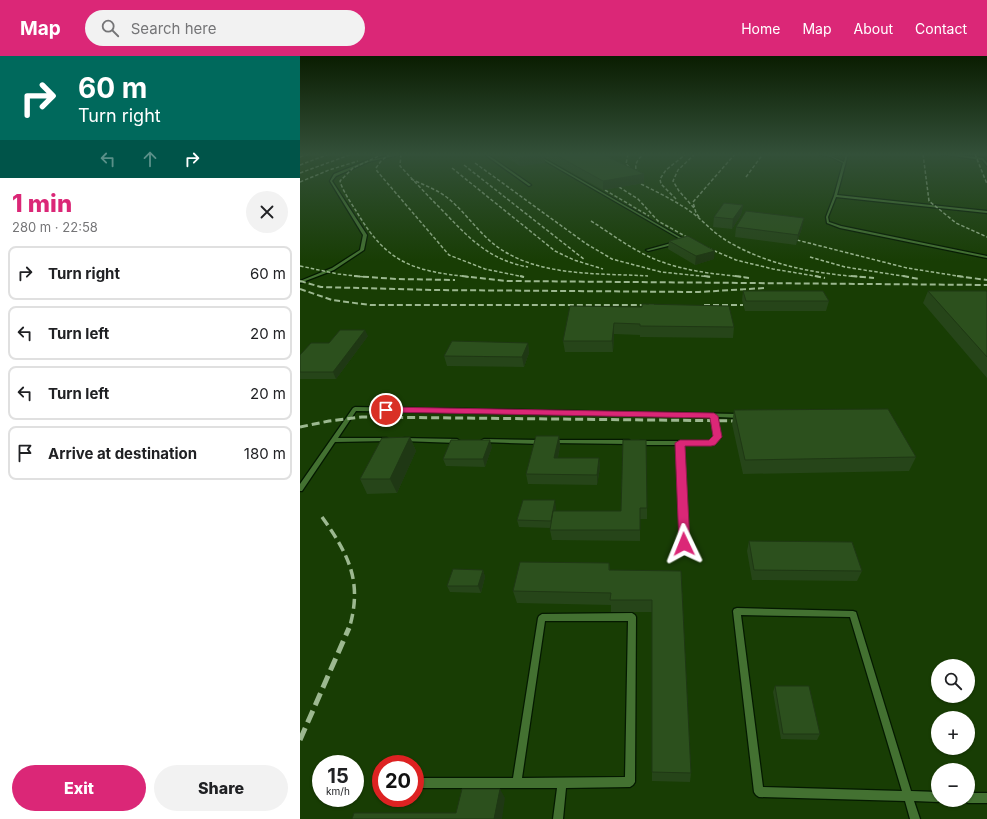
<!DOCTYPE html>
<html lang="en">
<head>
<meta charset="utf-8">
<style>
	body { margin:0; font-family:Inter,sans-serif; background:#f2f2f2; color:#202124; height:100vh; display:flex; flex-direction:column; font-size:15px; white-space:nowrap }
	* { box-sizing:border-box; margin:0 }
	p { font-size:13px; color:#757577 }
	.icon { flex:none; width:22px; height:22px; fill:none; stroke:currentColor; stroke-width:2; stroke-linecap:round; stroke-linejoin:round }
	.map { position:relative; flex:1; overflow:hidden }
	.drawer { display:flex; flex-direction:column; background:#fff; width:300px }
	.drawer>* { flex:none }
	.hud { background:#00695c; color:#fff; overflow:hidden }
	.tools { position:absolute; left:631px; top:603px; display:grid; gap:8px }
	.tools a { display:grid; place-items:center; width:44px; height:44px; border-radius:50%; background:#fff; box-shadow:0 1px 3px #0004; font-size:20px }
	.speed { position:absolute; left:12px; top:699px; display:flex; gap:8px; font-size:20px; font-weight:700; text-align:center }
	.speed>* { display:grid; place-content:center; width:52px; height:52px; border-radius:50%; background:#fff; box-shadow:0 1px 3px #0004; line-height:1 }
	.speed small { font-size:10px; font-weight:400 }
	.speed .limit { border:6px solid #d22; background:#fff; color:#111 }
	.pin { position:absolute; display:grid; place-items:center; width:34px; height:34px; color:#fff; margin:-17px; border:2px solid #fff; border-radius:50%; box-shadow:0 1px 4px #0007 }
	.me { position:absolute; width:44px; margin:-22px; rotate:358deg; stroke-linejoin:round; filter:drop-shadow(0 0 3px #0008) }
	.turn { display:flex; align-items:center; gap:14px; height:84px; padding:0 12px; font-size:18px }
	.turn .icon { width:52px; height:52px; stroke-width:2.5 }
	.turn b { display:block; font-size:28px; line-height:34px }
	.lanes { display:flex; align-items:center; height:38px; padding:0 12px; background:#0003; justify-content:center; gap:20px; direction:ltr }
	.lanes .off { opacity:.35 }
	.round { display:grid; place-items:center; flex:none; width:42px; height:42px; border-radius:21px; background:#f2f2f2 }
	.headline { display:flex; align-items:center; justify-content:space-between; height:68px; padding:0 12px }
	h1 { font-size:24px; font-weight:800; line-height:30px; color:#db2777 }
	.button { display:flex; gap:8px; margin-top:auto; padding:8px 12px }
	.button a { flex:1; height:46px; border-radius:24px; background:#db2777; color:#fff; font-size:16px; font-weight:800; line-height:46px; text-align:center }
	.button a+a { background:#f2f2f2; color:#202124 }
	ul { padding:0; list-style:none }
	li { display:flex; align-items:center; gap:12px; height:54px; margin:0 8px 6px; padding:0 4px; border:2px solid #e0e0e0; border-radius:8px }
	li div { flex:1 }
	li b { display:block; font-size:15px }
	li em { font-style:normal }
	header { display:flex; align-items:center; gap:24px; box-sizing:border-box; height:56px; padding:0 20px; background:#db2777; color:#fff }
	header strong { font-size:19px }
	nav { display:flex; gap:22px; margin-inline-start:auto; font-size:14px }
	.search { width:280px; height:36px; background:#f2f2f2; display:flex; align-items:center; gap:10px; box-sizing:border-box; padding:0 14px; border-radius:22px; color:#757577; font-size:15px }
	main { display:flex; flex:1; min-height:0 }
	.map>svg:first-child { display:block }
	.built { fill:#183d04; fill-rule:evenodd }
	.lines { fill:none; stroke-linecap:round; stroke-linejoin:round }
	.lane-casing { stroke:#041900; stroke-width:2.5 }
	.lane { fill:#437131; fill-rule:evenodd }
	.rail-far4 { stroke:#9cb890; stroke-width:1.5; stroke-dasharray:3.5 2; stroke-linecap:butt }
	.rail-far3 { stroke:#9cb890; stroke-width:2; stroke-dasharray:6 3; stroke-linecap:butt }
	.rail-far2 { stroke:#9cb890; stroke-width:3; stroke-dasharray:8 4; stroke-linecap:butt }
	.rail-far1 { stroke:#9cb890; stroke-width:3.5; stroke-dasharray:10 5; stroke-linecap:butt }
	.rail { stroke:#9cb890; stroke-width:5; stroke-dasharray:13 6; stroke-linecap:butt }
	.wall { fill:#264519 }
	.shaded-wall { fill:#1f3814 }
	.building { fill:#2c501d; stroke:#1f3814 }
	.route { fill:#db2777; stroke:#8e194d }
</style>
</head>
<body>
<header>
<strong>Map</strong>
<div class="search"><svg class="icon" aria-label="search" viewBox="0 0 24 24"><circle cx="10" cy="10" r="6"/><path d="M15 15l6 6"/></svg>Search here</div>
<nav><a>Home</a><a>Map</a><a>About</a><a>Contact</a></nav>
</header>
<main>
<section class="drawer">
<div class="hud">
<div class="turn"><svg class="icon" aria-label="right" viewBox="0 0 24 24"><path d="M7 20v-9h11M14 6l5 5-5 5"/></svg><div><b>60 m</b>Turn right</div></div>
<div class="lanes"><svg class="icon off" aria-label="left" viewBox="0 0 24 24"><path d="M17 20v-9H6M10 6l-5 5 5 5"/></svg><svg class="icon off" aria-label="ahead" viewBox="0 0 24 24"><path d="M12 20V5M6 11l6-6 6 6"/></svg><svg class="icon" aria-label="right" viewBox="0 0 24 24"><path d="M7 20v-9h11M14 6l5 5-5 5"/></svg></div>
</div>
<div class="headline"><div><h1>1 min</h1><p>280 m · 22:58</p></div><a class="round"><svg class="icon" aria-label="close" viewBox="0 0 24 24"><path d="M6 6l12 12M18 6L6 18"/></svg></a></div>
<ul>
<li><svg class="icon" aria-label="right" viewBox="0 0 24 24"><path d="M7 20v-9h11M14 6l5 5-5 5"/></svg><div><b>Turn right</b></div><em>60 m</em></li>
<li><svg class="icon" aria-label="left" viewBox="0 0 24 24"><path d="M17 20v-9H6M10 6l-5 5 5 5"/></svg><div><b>Turn left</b></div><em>20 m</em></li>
<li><svg class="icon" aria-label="left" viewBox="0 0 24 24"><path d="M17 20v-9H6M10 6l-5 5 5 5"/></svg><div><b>Turn left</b></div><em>20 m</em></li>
<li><svg class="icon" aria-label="arrive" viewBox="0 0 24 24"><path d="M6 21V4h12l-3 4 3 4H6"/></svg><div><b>Arrive at destination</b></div><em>180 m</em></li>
</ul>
<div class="button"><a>Exit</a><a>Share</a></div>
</section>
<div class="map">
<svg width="687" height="763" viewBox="0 0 687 763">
	<rect width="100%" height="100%" fill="#133402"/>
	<path class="built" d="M0,98H687V763H0ZM638,610H668V640H638ZM638,662H668V692H638ZM21,708H55V742H21ZM81,708H115V742H81ZM638,714H668V744H638Z"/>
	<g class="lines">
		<g class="lane-casing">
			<path id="lane" d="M97,98H103L68,106L36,120L32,125L67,179L64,194L34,214L0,227V225L32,212L60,194L63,179L30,125L34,118L66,105Z
				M184,98H187L231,129L229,130Z
				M233,98H236L387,185L385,186H382V184Z
				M518,98C528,98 535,102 544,106L546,98H548L537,139L687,155V157L536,141L528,161L529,166L541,170L687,200V202L540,172L527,167L526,161L534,140L543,107L531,101Z
				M543,98L530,100L529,99L530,98Z
				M640,98H650L683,102L687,107V110L682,104Z
				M375,186H376V188L348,195L346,194Z
				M55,351L440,358L443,360L440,362L417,361L421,381L413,388L383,389L387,488L386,490L384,491L382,490L381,488L377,389H340L337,387L340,385H410L415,380L412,361L56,355L38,382H87L89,383L90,384L89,385L35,386L2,435H0V428L53,352Z
				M104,382L157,383L160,385L157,387L102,385L101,384L102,383Z
				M184,383L241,384L244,386L241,388L182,386L181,385L182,384Z
				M254,384H329L332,386L329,388L252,387L251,386L252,385Z
				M437,552L553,555L556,556L611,735L638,736V744H641L638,746L614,745L620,763H610L605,745L459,741L456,739L454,736L433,555L434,553ZM441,559L550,561L602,735L463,731Z
				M332,557L335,559L336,561L335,726L333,729L330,731L266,732L263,763H253L257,732H115V722H213L238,562L239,560L242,558ZM245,565H328L325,721L222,722Z
				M668,737H687V747H668L665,745L664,744H668Z"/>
		</g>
		<use href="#lane" class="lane"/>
		<path class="rail-far4" d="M83,98L53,112L40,125C43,136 52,148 58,158C88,208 114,215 170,221
			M90,98L81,105L76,112L77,115L149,199L185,213L224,221
			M101,98L100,110C114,125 128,140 143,155C169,182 189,204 228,211
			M328,98L326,108L336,118
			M395,98L378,114L373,125L379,135L395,153
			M623,98L629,145L656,167L687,181
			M675,98L687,128
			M0,101L9,98
			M175,107L285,187L312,203L361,216L411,221
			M0,109L29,98
			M164,109L285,204
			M152,112L255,195L274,204L303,213
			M0,117L52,98
			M338,118C333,109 337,104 344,98
			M446,121L463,98
			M111,123C124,129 138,134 149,143C167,158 180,179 199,192C241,221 299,217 348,220
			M0,126L29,114L58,105
			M341,128C359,137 378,146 394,158C404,166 413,176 424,183C465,209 516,218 563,221
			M319,131L338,143L358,165L403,190L436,204L473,213L521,221
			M305,134L349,160
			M376,143L361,128L360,123L366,114L386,98
			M399,161L396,157L393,146L435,98
			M291,165C312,178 333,195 357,204C384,215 414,218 444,221
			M497,184L607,212L664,221
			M510,201L545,211L609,221
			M0,210L38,218L65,221"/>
		<path class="rail-far3" d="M54,220L96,223L155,224
			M162,220L207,225L687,229
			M220,220L224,221
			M404,220L411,221
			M435,220L449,222
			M515,220L525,222
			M551,220L574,222
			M603,220L619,223
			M657,220L687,224
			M0,225L21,231L132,234L399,236L465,232
			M0,233L32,244L70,249H354
			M404,249H443"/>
		<path class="rail-far2" d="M0,371L29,365L62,361L443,365"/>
		<path class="rail-far1" d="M22,461C49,499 63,526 49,573"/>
		<path class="rail" d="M0,684L49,572"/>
	</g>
	<path class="wall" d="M201,98H302L344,127L303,134L244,101L245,107L220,110Z
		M443,149L441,159L432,173L413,171L414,161Z
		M436,171L502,172L496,189L435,181Z
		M369,185L414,203L395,209L368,193Z
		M443,235L529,245L526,255H445L442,244Z
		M628,235L687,236V322L623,247Z
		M270,250L434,271L433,282L340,281V279L314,278L313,296H265L263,285Z
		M68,280L36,323H0V299L29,287Z
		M228,287L229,297L224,311L147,310L144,300Z
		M434,354L616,401L609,415L443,418L432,368Z
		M259,380L260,390L258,402H299L300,412L297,429L228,428L226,418Z
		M110,381L116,395L97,437L67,438L60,423Z
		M323,384L347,452V463H340V485L252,484L250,474V472L219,471L217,464L256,452L255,455H321Z
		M192,391L185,411L146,410L143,403Z
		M449,485L562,515L557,525L452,524L447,495Z
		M309,507L310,514L381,515L391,717L390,726L352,725V556H311V549L217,547L213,535Z
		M183,514L185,521L181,537L150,536L147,530Z
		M475,630L520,678L517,684L481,683L473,636Z"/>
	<path class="shaded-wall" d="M244,98L245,107L220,110L219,102Z
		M344,118V127L303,134V125Z
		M443,149L441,159L432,173L433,163Z
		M504,162L502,172L496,189L498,179Z
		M415,195L414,203L395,209L396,200Z
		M314,267V278L313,296L312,285Z
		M65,274L68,280L36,323L33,316Z
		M228,287L229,297L224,311L222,301Z
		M259,380L260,390L256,411L254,402Z
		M110,381L116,395L97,437L90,423Z
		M190,384L192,391L185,411L183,403Z
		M299,402L300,412L297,429V419Z
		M255,444L256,452L252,472L251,465Z
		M183,514L185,521L181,537L178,530Z
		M200,733L205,742L202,763H194Z"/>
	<path class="building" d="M213,98H243L219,102Z
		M254,98H302L344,118L303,125Z
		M424,147L443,149L433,163L414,161Z
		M446,155L504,162L498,179L436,171Z
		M388,180L415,195L396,200L369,185Z
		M443,235H523L529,245H446Z
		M628,235H686L687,236V301Z
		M342,248L429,250L434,271L340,270V268L314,267L312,285H263L270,250L342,251Z
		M40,274H65L33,316H0V299L11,287H29Z
		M152,285L228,287L222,301L144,300Z
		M588,353L616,401L445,404L434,354Z
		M236,380H259L254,402H299L297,419L226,418Z
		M110,381L90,423H60L82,382Z
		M151,384H190L183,403H143Z
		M323,384H346L347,452H340V474H250L253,455H321Z
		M223,444H255L251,465L217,464Z
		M449,485L552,486L562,515L454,514Z
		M220,506L309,507V514L381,515L391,717L352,716V544H310L311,537L213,535Z
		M153,513L183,514L178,530H147Z
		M475,630H509L520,678H483Z
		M162,733H200L194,763H52L54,757H156Z"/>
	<linearGradient id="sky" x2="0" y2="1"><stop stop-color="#0a1d01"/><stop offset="0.48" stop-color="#335039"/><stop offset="1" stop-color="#335039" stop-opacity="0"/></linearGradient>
	<rect width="687" height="205" fill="url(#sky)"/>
	<path class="route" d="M86,351L414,357L418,360L422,381L415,389L411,390H385L390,488L388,492L384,493L380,492L379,488L375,387L380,384H409L413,380L410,362L83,356L82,354L83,352Z"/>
</svg>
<div class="tools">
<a><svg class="icon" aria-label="search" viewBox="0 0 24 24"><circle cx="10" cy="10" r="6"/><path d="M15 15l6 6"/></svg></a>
<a>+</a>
<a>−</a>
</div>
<div class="speed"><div>15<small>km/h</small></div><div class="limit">20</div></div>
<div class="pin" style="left:86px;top:354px;background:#d93025"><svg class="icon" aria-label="arrive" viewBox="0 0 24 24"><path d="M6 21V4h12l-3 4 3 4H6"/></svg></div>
<svg class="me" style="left:384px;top:488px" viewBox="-20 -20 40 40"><path d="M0-17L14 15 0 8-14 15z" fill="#db2777" stroke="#fff" stroke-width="4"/></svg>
</div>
</main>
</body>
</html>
